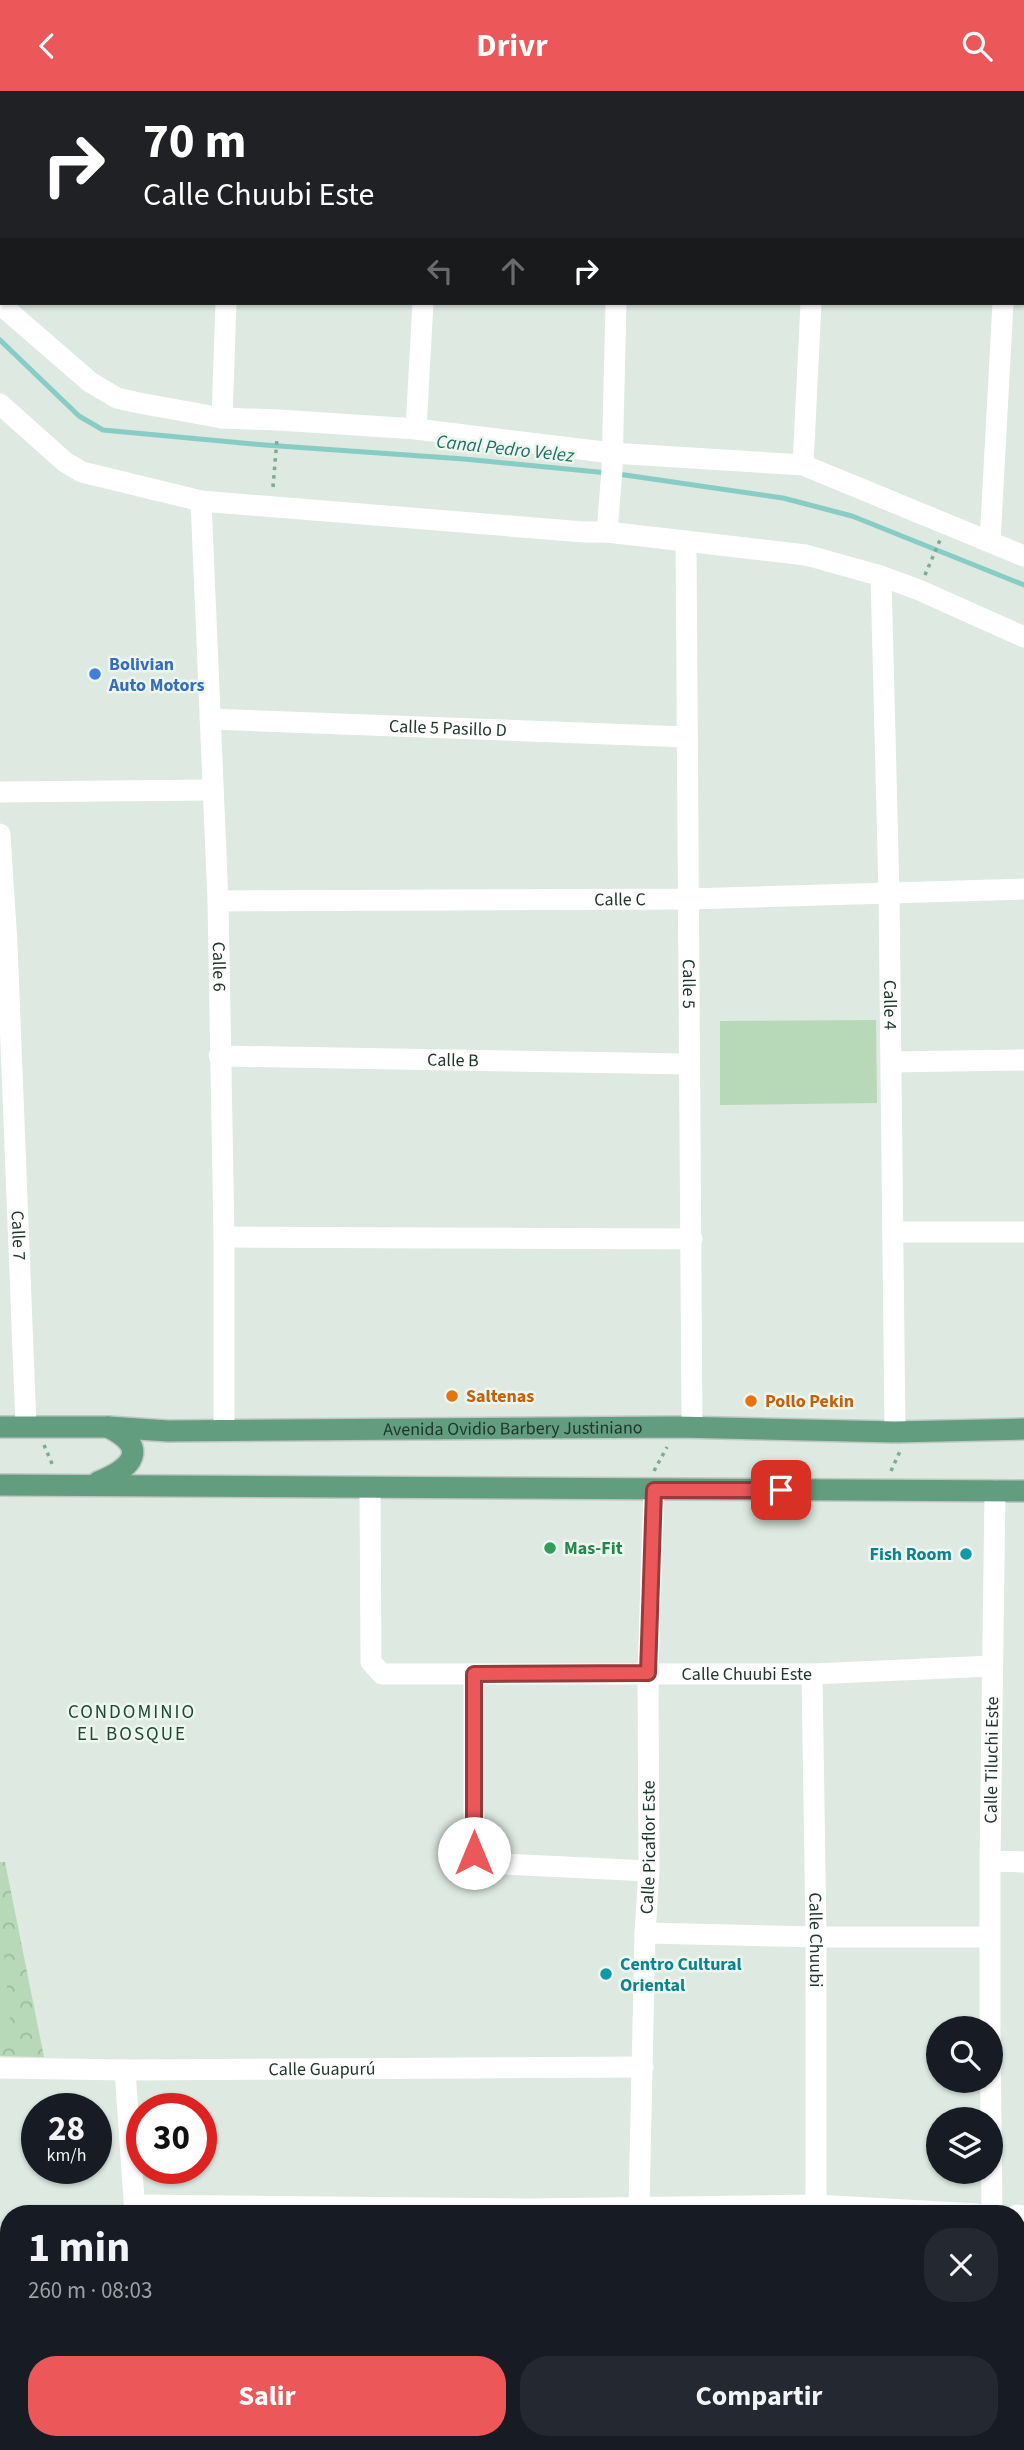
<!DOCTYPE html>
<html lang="es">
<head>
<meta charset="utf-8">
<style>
	body { margin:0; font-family:"Source Sans 3",sans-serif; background:#242831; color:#f1f3f6; height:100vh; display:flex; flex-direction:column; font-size:26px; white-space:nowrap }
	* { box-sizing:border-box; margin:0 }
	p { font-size:23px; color:#9ea1a6 }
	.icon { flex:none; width:38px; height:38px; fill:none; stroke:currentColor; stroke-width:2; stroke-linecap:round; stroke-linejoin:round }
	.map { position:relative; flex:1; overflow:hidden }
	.panel { position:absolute; left:0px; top:2114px; width:1026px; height:245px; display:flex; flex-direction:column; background:#171b24; border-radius:28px 28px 0 0; box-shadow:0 2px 5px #0004 }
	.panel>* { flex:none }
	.guide { position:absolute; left:0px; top:0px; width:1026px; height:214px; box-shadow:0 2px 5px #0004; background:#202124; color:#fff; overflow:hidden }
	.buttons { position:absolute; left:926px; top:1925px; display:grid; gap:14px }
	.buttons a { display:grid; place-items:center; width:77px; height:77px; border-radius:50%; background:#171b24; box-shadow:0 2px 5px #0004; font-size:35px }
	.speed { position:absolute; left:21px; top:2002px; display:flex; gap:14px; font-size:35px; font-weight:700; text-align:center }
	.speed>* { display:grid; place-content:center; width:91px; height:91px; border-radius:50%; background:#171b24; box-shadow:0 2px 5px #0004; line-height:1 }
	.speed small { font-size:18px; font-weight:400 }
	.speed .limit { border:10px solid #d22; background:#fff; color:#111 }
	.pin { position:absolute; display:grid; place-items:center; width:60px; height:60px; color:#fff; margin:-30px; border-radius:14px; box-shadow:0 4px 10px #0006 }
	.me { position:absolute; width:77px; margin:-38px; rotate:0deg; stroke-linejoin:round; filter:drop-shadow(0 0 5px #0008) }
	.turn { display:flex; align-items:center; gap:24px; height:147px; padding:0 28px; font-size:32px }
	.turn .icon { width:91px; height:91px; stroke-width:2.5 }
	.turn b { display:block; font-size:49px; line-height:60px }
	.lanes { display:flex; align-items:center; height:66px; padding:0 28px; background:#0003; justify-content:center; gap:35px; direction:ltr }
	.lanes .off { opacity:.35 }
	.round { display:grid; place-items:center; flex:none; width:74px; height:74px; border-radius:28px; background:#242831 }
	.headline { display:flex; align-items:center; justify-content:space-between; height:119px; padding:0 28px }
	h1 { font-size:42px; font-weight:700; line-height:52px }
	.cta { display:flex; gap:14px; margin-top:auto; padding:14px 28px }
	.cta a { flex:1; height:80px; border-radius:28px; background:#ec585a; color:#fff; font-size:28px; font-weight:700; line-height:80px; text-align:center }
	.cta a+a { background:#242831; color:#f1f3f6 }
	header { display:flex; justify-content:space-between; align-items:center; height:91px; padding:0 28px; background:#ec585a; color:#fff; font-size:32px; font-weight:700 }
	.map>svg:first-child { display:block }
	.forest { fill:url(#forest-crowns) }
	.garden { fill:#b7d9b7 }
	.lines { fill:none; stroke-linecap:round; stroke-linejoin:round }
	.stream { stroke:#87ccc5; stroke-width:5 }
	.major-casing { stroke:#c1c7c4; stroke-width:24 }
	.path { stroke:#7fab92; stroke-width:3.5; stroke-dasharray:3.5 5; stroke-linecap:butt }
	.minor { stroke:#fff; stroke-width:21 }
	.major { stroke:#639d7f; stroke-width:21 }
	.route-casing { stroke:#99393a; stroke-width:18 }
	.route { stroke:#ec585a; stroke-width:12 }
	.shop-dot { fill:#3f7fe0; stroke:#edf6ef; stroke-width:2.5 }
	.food-dot { fill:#e8710a; stroke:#edf6ef; stroke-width:2.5 }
	.leisure-dot { fill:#2e9e5b; stroke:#edf6ef; stroke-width:2.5 }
	.culture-dot { fill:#0f9aa8; stroke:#edf6ef; stroke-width:2.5 }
	.labels { text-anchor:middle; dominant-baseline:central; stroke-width:5; stroke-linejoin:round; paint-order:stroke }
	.shop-label { font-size:18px; font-weight:bold; fill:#366cbe; stroke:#edf6ef; text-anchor:start }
	.street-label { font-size:18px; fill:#20372b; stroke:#edf6ef }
	.food-label { font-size:18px; font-weight:bold; fill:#c56008; stroke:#edf6ef; text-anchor:start }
	.leisure-label { font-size:18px; font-weight:bold; fill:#27864d; stroke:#edf6ef; text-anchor:start }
	.culture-label { font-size:18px; font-weight:bold; fill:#0d838f; stroke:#edf6ef; text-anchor:end }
	.water-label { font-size:19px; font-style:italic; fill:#1d7068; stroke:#edf6ef }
	.neighbourhood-label { font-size:19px; letter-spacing:2px; fill:#1d4832; stroke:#edf6ef }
</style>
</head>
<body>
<header><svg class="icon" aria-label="back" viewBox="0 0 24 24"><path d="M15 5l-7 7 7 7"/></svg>Drivr<svg class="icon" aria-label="search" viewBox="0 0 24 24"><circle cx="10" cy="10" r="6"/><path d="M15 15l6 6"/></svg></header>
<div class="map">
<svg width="1024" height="2359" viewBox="0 0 1024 2359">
	<defs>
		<pattern id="forest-crowns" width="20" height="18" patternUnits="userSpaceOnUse" patternTransform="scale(1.75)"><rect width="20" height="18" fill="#b7d9b7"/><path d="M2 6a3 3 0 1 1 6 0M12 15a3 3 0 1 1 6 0" fill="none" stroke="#9dbb9e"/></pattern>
	</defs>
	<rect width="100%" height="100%" fill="#dde9e1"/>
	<path class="forest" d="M0,1771H5L44,1966L0,1965Z"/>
	<path class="garden" d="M876,929L877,1012L720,1014V930Z
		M3,1852L11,1940L0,1941V1853Z"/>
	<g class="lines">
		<path class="stream" d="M0,249L79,325L103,339L265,354L464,368L608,382
			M618,383L783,407L852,425L1024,494"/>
		<g class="major-casing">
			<g id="major">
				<path id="s13" d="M0,1336H108L168,1340L677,1336L895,1341L1024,1338"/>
				<path d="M98,1391C133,1377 150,1357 108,1336"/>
				<path d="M0,1394L1024,1400"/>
			</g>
		</g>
		<path class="path" d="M273,396L277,348
			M925,484L940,449
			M44,1354L53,1375
			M654,1380L667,1356
			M891,1380L901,1358"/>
		<g class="minor">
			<path d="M753,2V0"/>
			<path d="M0,126H2"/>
			<path d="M0,213L90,291L117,307L139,312L222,327L279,329L416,338L612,362L803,374L1024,465"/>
			<path d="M0,313L65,371L82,381L201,410L584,441H607L806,464L881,485L919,499L1024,546"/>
			<path d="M222,327L226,212"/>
			<path d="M416,338L423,212"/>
			<path d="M803,374L811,212"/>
			<path id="s1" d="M201,410L218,810L224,1146V1339"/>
			<path d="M607,441L612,379L616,212"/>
			<path id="s2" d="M686,450L692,1336"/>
			<path d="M990,451L1003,212"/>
			<path id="s3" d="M881,485L889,803L895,1341"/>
			<path id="s4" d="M210,628L687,646"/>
			<path d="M0,701L212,699"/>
			<path id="s5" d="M0,743L7,853L26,1335"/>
			<path id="s6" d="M218,810L689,808L1024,798"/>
			<path id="s7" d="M219,965L689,973"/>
			<path d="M891,971L1024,969"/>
			<path d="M893,1141H1024"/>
			<path d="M224,1146L692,1148"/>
			<path id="s8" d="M370,1397L371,1571L382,1583H812L992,1575"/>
			<path d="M474,1583V1762L477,1768L484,1772L649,1780"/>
			<path id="s9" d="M812,1583L816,1846V2114"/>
			<path d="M990,1770L1024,1771"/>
			<path d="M645,1842L816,1846H989"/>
			<path id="s10" d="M990,1937V1770L995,1400"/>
			<path d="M990,1941L992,2123"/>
			<path id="s11" d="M0,1977L125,1979L643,1976"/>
			<path d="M125,1979L135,2123"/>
			<path d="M135,2114L530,2118L816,2114L977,2123"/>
			<path id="s12" d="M639,2115L645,1842L649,1780L648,1582L654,1399"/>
			<path d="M1017,2124L1024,2125"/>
			<path d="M1017,2279H1024"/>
			<path d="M0,2316H9"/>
			<path d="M640,2350V2359"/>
			<path d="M812,2350V2359"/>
			<path d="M126,2359V2350"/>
			<path d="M298,2359V2350"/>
			<path d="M468,2359V2350"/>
			<path d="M986,2359V2350"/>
		</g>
		<use href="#major" class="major"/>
	</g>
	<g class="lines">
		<g class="route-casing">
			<path id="route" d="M474,1762V1583L648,1582L654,1399H781"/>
		</g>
		<use href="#route" class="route"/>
	</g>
	<circle class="shop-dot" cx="95" cy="583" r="7"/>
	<g class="food-dot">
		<circle cx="452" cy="1305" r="7"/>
		<circle cx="751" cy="1310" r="7"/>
	</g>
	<circle class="leisure-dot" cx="550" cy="1457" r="7"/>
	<g class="culture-dot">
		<circle cx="966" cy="1463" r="7"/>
		<circle cx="606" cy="1883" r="7"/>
	</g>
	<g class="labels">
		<g class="shop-label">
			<text x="109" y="573">Bolivian<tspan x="109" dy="21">Auto Motors</tspan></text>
		</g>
		<g class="street-label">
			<text stroke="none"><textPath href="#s4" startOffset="238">Calle 5 Pasillo D</textPath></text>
			<text stroke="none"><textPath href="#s6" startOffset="402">Calle C</textPath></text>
			<text stroke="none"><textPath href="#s1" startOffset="466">Calle 6</textPath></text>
			<text stroke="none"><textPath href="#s2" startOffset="443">Calle 5</textPath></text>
			<text stroke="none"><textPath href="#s3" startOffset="429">Calle 4</textPath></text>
			<text stroke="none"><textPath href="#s7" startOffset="234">Calle B</textPath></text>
			<text stroke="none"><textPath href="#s5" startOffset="402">Calle 7</textPath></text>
			<text stroke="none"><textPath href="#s13" startOffset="513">Avenida Ovidio Barbery Justiniano</textPath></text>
			<text stroke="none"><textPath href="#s8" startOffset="555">Calle Chuubi Este</textPath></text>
			<text stroke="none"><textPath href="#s10" startOffset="268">Calle Tiluchi Este</textPath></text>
			<text stroke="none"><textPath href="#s12" startOffset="359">Calle Picaflor Este</textPath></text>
			<text stroke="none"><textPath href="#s9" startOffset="266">Calle Chuubi</textPath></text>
			<text stroke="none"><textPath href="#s11" startOffset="322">Calle Guapurú</textPath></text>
		</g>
		<g class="food-label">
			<text x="466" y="1305">Saltenas</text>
			<text x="765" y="1310">Pollo Pekin</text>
		</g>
		<g class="leisure-label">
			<text x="564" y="1457">Mas-Fit</text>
		</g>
		<g class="culture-label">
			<text x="952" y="1463">Fish Room</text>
			<text x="620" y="1873" text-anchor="start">Centro Cultural<tspan x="620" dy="21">Oriental</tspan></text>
		</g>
		<g class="water-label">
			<text transform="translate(505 358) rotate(6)">Canal Pedro Velez</text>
		</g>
		<g class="neighbourhood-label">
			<text x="132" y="1621">CONDOMINIO<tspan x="132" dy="22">EL BOSQUE</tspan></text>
		</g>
	</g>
</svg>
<div class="buttons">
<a><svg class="icon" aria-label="search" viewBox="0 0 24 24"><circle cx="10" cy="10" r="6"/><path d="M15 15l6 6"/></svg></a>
<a><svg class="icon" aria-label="layers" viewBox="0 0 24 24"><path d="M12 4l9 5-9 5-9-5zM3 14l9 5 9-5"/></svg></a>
</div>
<div class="speed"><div>28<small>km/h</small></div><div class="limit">30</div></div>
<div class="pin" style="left:781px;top:1399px;background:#d93025"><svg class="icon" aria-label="arrive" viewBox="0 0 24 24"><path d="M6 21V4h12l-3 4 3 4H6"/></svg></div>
<svg class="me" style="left:474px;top:1762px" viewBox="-20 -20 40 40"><circle r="19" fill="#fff"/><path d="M0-13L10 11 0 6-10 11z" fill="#ec585a"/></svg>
<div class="guide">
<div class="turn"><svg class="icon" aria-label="right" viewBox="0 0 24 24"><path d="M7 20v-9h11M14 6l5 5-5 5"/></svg><div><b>70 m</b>Calle Chuubi Este</div></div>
<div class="lanes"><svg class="icon off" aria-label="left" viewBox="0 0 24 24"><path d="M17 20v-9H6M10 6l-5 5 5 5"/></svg><svg class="icon off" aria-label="ahead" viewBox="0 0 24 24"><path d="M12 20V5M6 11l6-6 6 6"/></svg><svg class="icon" aria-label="right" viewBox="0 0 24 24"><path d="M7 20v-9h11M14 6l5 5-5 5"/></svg></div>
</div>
<section class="panel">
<div class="headline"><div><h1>1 min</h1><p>260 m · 08:03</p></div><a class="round"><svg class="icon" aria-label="close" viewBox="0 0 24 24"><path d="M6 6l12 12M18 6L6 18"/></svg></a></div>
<div class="cta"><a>Salir</a><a>Compartir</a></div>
</section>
</div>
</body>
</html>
